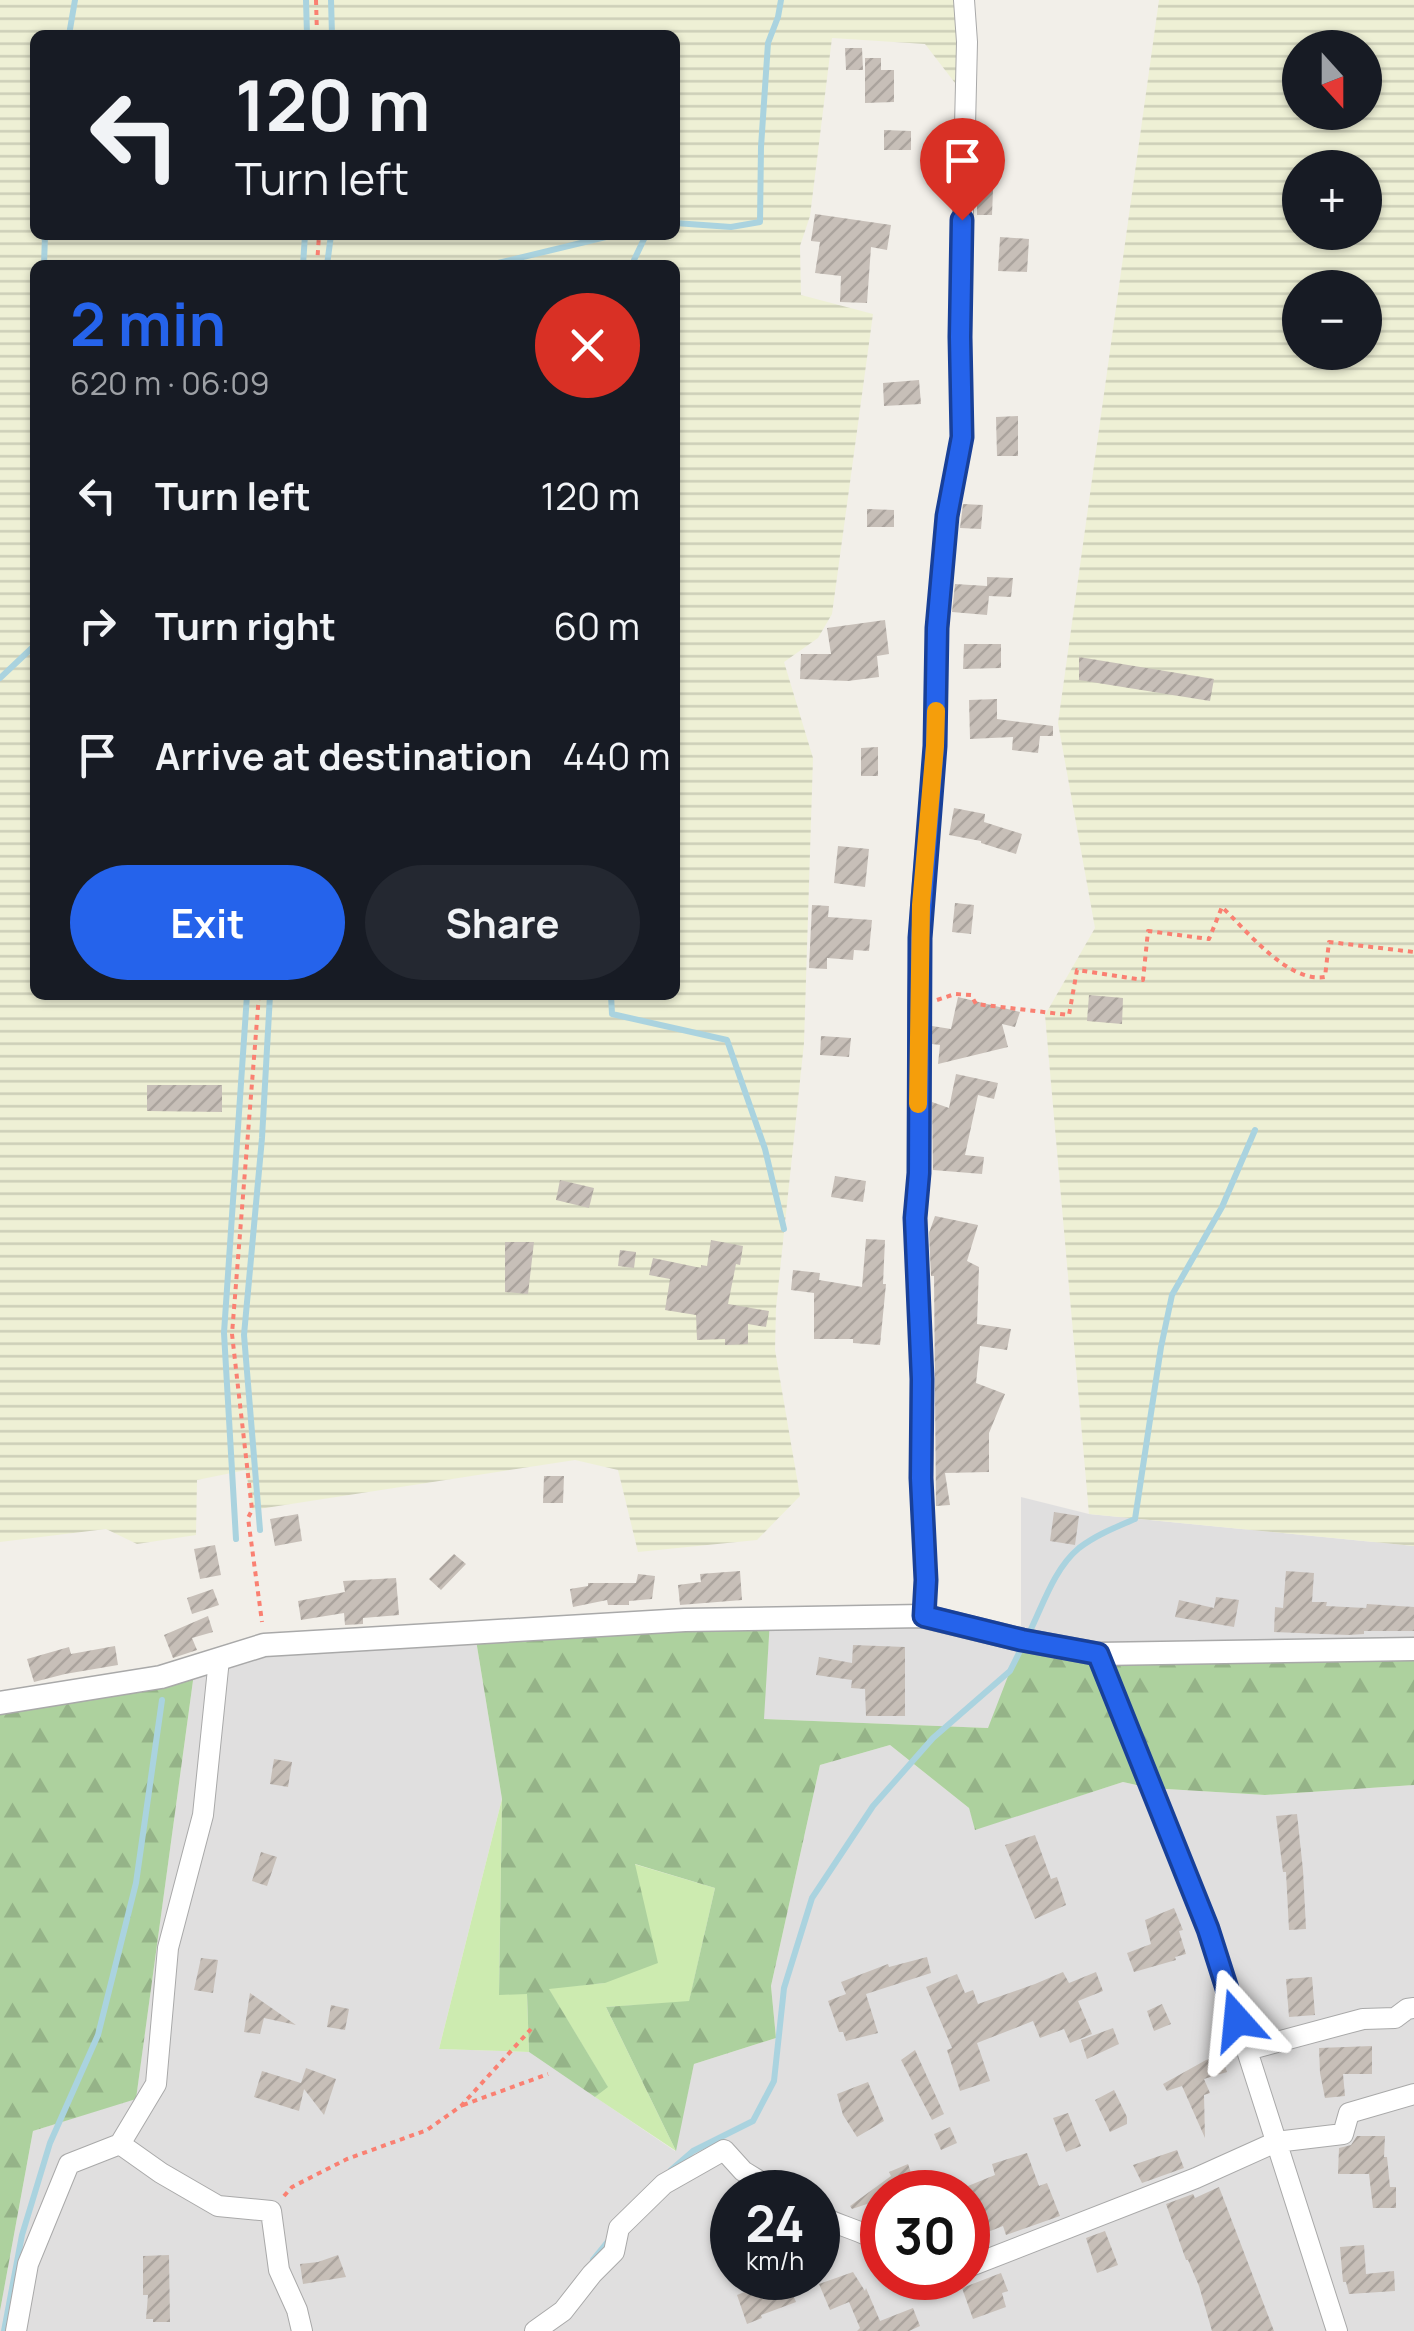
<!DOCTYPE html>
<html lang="en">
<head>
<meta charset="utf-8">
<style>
	body { margin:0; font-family:Manrope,sans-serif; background:#242831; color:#f1f3f6; height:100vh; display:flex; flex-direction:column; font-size:38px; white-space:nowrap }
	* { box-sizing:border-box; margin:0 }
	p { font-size:32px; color:#9ea1a6 }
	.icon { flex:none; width:55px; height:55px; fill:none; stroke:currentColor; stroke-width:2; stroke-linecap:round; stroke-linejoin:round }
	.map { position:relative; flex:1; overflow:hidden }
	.drawer { position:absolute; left:30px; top:260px; width:650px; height:740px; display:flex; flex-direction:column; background:#171b24; border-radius:15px; box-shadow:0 2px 8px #0004 }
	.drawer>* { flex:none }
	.hud { position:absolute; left:30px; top:30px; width:650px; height:210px; border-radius:15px; box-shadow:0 2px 8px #0004; background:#171b24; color:#f1f3f6; overflow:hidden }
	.needle { width:65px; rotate:159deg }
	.buttons { position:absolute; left:1282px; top:30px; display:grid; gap:20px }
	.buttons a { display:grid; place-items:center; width:100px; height:100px; border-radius:50%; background:#171b24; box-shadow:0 2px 8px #0004; font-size:50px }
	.speed { position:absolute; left:710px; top:2170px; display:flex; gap:20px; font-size:50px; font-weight:700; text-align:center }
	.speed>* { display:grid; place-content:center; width:130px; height:130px; border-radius:50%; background:#171b24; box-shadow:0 2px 8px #0004; line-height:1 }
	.speed small { font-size:25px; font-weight:400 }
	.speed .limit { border:15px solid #d22; background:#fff; color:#111 }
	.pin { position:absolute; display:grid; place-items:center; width:85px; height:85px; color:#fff; margin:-102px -42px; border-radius:50% 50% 50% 0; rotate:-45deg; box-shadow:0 0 10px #0007 }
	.pin .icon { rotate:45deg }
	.me { position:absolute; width:110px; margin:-55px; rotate:342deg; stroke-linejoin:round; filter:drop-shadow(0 0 8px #0008) }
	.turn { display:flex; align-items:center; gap:35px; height:210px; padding:0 40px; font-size:45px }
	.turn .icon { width:130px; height:130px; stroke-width:2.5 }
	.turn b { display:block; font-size:70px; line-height:85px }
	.round { display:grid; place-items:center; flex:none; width:105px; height:105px; border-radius:52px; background:#242831 }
	.summary { display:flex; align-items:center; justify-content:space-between; height:170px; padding:0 40px }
	h1 { font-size:60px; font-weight:700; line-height:75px; color:#2563eb }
	.button { display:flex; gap:20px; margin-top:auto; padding:20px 40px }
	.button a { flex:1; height:115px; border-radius:60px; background:#2563eb; color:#fff; font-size:40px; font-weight:700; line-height:115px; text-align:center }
	.button a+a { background:#242831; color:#f1f3f6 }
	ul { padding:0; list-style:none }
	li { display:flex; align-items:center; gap:30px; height:130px; padding:0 40px }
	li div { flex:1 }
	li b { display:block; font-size:38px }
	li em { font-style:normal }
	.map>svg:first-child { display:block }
	.residential { fill:#e0dfdf; fill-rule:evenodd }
	.farmland { fill:url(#farmland-rules); fill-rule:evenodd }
	.grass { fill:#cdebb0 }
	.forest { fill:url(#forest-firs) }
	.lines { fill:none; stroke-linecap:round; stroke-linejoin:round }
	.stream { stroke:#aad3df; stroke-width:6 }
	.building { fill:url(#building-hatch) }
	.minor-casing { stroke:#a9a9a9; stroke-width:22 }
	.tertiary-casing { stroke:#a9a9a9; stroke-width:25 }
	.path { stroke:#fa8072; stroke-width:4; stroke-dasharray:5 5; stroke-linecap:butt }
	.minor { stroke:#fff; stroke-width:20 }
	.tertiary { stroke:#fff; stroke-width:22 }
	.route-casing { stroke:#184099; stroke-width:25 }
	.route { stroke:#2563eb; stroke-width:18 }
	.slow { stroke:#f59e0b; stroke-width:18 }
</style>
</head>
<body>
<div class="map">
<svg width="1414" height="2331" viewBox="0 0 1414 2331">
	<defs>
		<pattern id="farmland-rules" width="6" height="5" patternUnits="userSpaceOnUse" patternTransform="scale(2.5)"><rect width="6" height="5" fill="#eef0d5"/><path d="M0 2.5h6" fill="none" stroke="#ccceb7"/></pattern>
		<pattern id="forest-firs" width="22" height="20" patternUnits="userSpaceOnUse" patternTransform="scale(2.5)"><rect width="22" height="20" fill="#add19e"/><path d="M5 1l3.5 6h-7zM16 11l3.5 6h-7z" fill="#95b388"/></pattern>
		<pattern id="building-hatch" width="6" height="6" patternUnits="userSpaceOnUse" patternTransform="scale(2.5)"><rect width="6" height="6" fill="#c7bfb8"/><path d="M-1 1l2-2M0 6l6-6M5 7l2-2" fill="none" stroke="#aba49e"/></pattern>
	</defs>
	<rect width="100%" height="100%" fill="#f2efe9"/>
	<path class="residential" d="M1021,1497L1089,1514L1414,1546V1649L988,1728L763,1719L770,1620L923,1616L1021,1639Z
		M475,1634L502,1799L439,2049L529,2052L675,2151L694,2064L776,2038L771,1986L820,1765L890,1745L969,1808L976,1829L1123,1782L1150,1788L1265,1795L1414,1785V2331H0V2311L33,2131L136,2098L195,1666L264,1645ZM732,2192H818V2278H732ZM882,2192H968V2278H882Z"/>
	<path class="farmland" d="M0,0H964L965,96L925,44L832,38L810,216L800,246L801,295L873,314L832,614L818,638L784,662L813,758L804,1043L776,1308L775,1350L800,1496L757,1540L638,1552L618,1470L575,1460L252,1510L246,1470L197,1480L196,1535L137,1544L106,1529L0,1542ZM35,35H675V235H35ZM35,265H675V995H35Z
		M1159,0H1414V1546L1089,1514L1045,1015L1095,928L1058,723ZM1300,48H1365V112H1300ZM1300,168H1365V232H1300ZM1300,288H1365V352H1300Z"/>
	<path class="grass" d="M502,1799L499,1994H527L529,2052L439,2049Z
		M634,1864L715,1888L689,2002L606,2007L676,2151L595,2097L607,2086L548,1988L605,1983Z"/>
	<path class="forest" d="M770,1620L764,1719L988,1728L1022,1640L1098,1654L1414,1649V1785L1265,1795L1150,1788L1123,1782L975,1830L969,1808L890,1745L820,1765L771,1986L776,2038L694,2064L676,2151L606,2007L689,2001L715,1888L635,1864L658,1963L605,1983L549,1989L608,2087L595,2097L529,2052L527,1994L499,1995L502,1799L475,1634Z
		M195,1666L136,2099L33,2131L0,2311V1703Z"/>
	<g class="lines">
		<path class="stream" d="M306,0L307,35
			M331,0L332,35
			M69,35L75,0
			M675,223L731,227L760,222L761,147L768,43L778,17L781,0
			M44,265L45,235
			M303,265L305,235
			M327,265L331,235
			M490,265L614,235
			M634,265V260L646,235
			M0,678L35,645
			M611,995L612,1014L727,1040L765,1149L784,1229
			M260,1530L244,1335L262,1138L270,995
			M236,1539L224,1333L247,995
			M1031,1629C1044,1602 1055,1568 1079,1548C1096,1535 1116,1527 1135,1519L1161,1347L1172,1295L1222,1207L1255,1130
			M671,2170L693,2151L753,2121L774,2081L784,1988L812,1898L873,1806L933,1738L1010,1671L1021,1649
			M593,2260L610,2239
			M4,2331L22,2235L50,2143L98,2035L136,1883L162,1700"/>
	</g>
	<path class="building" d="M845,48H862L863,70H846Z
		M865,58H881V70H894V102L865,103Z
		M884,130L911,131V150H884Z
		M977,190H993L992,215H977Z
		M815,214L891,225L887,250L871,247L867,303L840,302L841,276L815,273L820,242L811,241Z
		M1000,237L1029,239L1027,272L998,271Z
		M919,380L921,404L884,406L883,383Z
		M1018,416V456H997L996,417Z
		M963,504L983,505L981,529L960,528Z
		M867,509L894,510V527H867Z
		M987,577L1013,578L1011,597L989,596L987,615L952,612L955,584L987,586Z
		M885,620L889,654L877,656L879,677L848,681L800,679L801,654H831L827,628Z
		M964,644H1001V668L963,669Z
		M1079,657L1214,679L1210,701L1079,680Z
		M997,699V719L1053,726V736H1040L1038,753L1012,750L1013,737L970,739L969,700Z
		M878,747V776H861V748Z
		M954,808L985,814L984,822L1022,834L1016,854L981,843V841L949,835Z
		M838,846L869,849L865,887L834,883Z
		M955,903L974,905L971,934L952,932Z
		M812,905L829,906L828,917L872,920L869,951L854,950L853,960L827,958V969L809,968Z
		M1089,995L1123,998L1122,1024L1087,1021Z
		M958,997L1020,1012L1015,1027L1002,1024L1008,1047L938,1064L940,1045L932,1044V1026L951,1029Z
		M821,1036L851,1038L849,1057L820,1055Z
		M956,1074L998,1083L994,1099L978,1095L965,1155L984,1157L982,1174L933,1170L932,1102L949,1108Z
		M147,1085H222V1112L147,1111Z
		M835,1176L866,1181L863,1202L831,1197Z
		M560,1180L594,1188L589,1208L556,1200Z
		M935,1216L978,1225L967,1261L979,1267L977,1324L1011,1329L1007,1350L980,1346L976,1383L1005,1394L989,1433V1472L945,1473L950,1505L936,1506L934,1276H931L929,1233Z
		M866,1239L885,1240L883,1284H886L880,1345L853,1343V1339H814V1293L791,1290L793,1270L820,1273L819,1280L862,1287Z
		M711,1240L743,1246L740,1265L736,1264L728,1304L769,1311L766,1327L748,1324V1344L725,1345V1339L697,1340L696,1315L665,1310L670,1279L649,1275L653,1258L701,1268V1265L707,1266Z
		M505,1242H534L528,1294L505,1292Z
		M620,1250L636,1252L634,1268L618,1266Z
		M544,1476H564L563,1503H543Z
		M1054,1512L1079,1516L1075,1545L1050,1541Z
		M298,1514L302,1541L275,1546L270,1519Z
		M215,1545L221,1575L200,1579L194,1549Z
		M454,1554L466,1564L441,1590L429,1579Z
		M740,1571L742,1600L680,1605L678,1585L701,1582L700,1574Z
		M1286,1571L1314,1573L1312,1602H1327L1326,1606L1366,1608L1367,1604L1414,1607V1631H1364V1634L1348,1635L1274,1632L1275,1607L1283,1608Z
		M638,1574L655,1576L652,1599L629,1601V1605H608L607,1600L573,1607L570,1589L588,1586V1583H636Z
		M396,1578L399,1615L363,1618V1624L345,1625L344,1613L301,1620L298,1601L345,1592L343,1581Z
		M213,1589L219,1605L192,1614L187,1598Z
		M1216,1597L1239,1600L1234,1627L1175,1617L1179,1600L1214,1608Z
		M208,1616L213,1632L192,1638L197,1650L173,1658L164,1635Z
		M853,1645L905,1647V1716H866L865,1689L851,1688L852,1680L816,1675L819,1657L852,1663Z
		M115,1646L118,1665L65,1674L34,1682L27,1659L69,1647L71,1654Z
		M274,1759L292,1762L288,1787L270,1784Z
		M1297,1814L1303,1870L1306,1929L1289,1930L1286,1872H1283L1276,1816Z
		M1035,1835L1051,1879L1057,1877L1066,1905L1035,1919L1005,1845Z
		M261,1852L277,1857L267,1886L252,1881Z
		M1174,1908L1183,1930L1179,1931L1186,1954L1175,1957L1176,1960L1134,1972L1127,1953L1151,1944L1145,1920Z
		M927,1957L931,1973L866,1994L878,2033L846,2041L843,2032H839L828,2001L846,1994L841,1982L888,1964L889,1967Z
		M201,1958L218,1960L213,1993L194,1990Z
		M1063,1972L1069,1983L1096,1972L1103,1991L1078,2001L1092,2034L1070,2043L1064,2029L1040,2038L1033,2021L977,2043L990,2081L960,2091L947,2050L952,2048L926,1987L957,1974L965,1993L973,1990L978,2004L1035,1984Z
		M1312,1977L1315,2015L1289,2017L1286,1979Z
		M250,1993L296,2025L264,2018L260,2034L244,2032Z
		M1162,2004L1171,2024L1154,2031L1147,2011Z
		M331,2005L349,2009L345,2030L327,2027Z
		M1113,2028L1119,2044L1087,2059L1081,2040Z
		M1372,2046V2074H1343L1345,2096L1325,2098L1320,2073L1319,2048Z
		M915,2050L944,2114L932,2120L901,2060Z
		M1221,2055L1227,2072L1204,2079L1210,2093L1204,2095L1205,2138L1182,2086L1167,2091L1163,2084L1206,2060Z
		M306,2068L336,2079L324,2115L304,2089L299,2111L254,2097L262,2071L301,2083Z
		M868,2082L884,2121L857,2137L843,2115L837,2094Z
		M1114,2090L1127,2117V2124L1110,2132L1095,2100Z
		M1068,2113L1081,2146L1066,2152L1053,2118Z
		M950,2127L957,2143L941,2150L934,2134Z
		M1357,2136H1385L1384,2157H1387L1390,2187H1396V2208H1373L1369,2174H1338L1339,2148L1351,2145Z
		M1177,2150L1184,2168L1142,2183L1133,2165Z
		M1027,2153L1039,2186L1047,2183L1060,2216L1006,2235L1003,2226L975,2237L968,2215V2186L995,2175L992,2164Z
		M908,2164L916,2187L900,2192H882V2199L852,2209L850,2206L891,2176L889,2172Z
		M1219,2187L1274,2331H1212L1199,2286L1188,2260H1186L1166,2204L1193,2194L1195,2198Z
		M1105,2231L1118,2265L1097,2273L1086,2238Z
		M1364,2245L1366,2274L1394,2271L1395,2291L1349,2294L1346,2282H1343L1340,2247Z
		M169,2255L170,2322H153V2319H146L148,2295H143V2256Z
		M338,2255L346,2277L303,2284L300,2264L318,2262Z
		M853,2272L865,2291L866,2288L880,2321L913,2308L920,2326L909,2331H857L860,2328L849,2302L830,2310L819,2284Z
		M1001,2273L1008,2291L1002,2293L1006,2307L973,2319L962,2288Z
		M780,2278H786L796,2302L761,2315L762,2318L747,2324L737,2295Z"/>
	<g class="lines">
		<g class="minor-casing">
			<path id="minor" d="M923,1616L926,1580L921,1478L922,1379L915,1219L919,1173L918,1005L921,905L935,746L937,628L947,516L962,437L960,337L967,42L964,0
				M1098,1654L1208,1929L1337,2331
				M1247,2050L1363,2019L1395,2018L1407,2009L1414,2008
				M120,2144L161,2173L218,2206L271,2211L279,2270L297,2310L302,2331
				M818,2215C838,2226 862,2230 882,2243
				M968,2267L1196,2178L1276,2142L1343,2134L1349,2113L1414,2094
				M940,2278H941
				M16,2331L28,2264L69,2164L120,2144L156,2084L168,1948L203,1815L219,1659
				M535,2331L563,2311L592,2274L614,2252L619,2228L664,2184L724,2150L743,2171L777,2192"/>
		</g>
		<g class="tertiary-casing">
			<path id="tertiary" d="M0,1703L161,1677L264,1645L685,1620L923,1616L1022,1640L1098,1654L1414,1649"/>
		</g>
		<path class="path" d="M316,0L317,35
			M317,265L319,235
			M259,995L232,1334L252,1510L248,1518L262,1622
			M937,1000L955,994L971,995L976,1004L1069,1015L1077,970L1143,980L1148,931L1209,939L1222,907C1247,931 1288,983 1325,977L1329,942L1414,952
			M463,2105L548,2074
			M284,2196L292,2187L347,2159L427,2130L461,2106L531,2029"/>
		<use href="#minor" class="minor"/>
		<use href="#tertiary" class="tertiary"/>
	</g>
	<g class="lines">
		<g class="route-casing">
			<path id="route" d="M962,220L960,337L962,437L947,516L937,628L935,746L920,938L919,1173L915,1218L922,1379L921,1478L926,1580L924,1616L1022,1640L1098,1654L1208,1929L1237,2020"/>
		</g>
		<use href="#route" class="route"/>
		<path class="slow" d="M918,1104L921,905L935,746L936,711"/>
	</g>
</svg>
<div class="buttons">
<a><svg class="needle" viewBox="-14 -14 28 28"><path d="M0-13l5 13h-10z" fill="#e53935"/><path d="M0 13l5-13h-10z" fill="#9ea1a6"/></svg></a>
<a>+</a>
<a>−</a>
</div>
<div class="speed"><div>24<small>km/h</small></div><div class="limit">30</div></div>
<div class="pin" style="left:962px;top:220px;background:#d93025"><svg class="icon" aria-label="arrive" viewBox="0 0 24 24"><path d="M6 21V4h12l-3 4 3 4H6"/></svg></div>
<svg class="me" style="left:1237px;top:2020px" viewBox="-20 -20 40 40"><path d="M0-17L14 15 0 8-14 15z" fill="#2563eb" stroke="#fff" stroke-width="4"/></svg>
<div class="hud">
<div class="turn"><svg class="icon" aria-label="left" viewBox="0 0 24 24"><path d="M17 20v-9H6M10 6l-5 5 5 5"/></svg><div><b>120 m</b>Turn left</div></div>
</div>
<section class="drawer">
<div class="summary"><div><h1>2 min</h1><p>620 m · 06:09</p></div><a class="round" style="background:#d93025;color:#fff"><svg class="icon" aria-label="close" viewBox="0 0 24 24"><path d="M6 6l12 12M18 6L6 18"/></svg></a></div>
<ul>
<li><svg class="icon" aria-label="left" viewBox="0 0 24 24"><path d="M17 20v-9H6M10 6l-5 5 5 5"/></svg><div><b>Turn left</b></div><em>120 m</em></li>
<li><svg class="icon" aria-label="right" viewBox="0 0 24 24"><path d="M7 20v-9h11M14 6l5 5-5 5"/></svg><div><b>Turn right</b></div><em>60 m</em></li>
<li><svg class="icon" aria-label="arrive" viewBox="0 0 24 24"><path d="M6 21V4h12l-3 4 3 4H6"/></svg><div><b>Arrive at destination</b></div><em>440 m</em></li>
</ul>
<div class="button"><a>Exit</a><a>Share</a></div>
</section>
</div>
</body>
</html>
